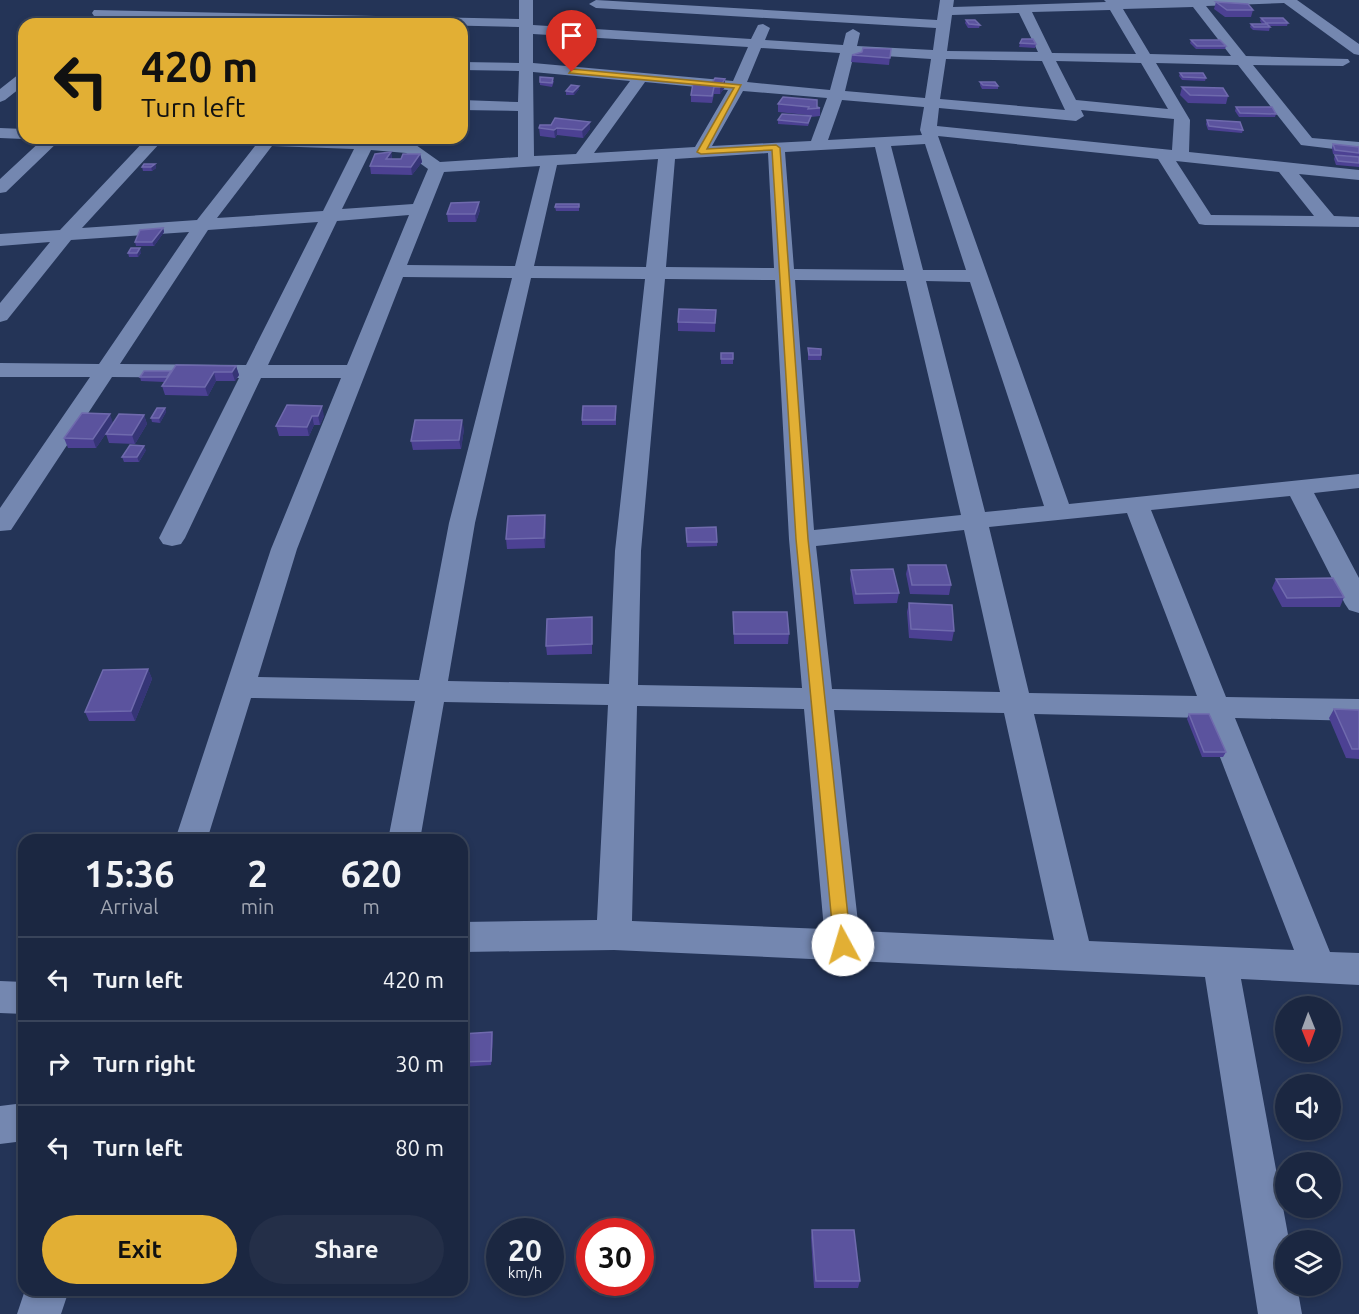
<!DOCTYPE html>
<html lang="en">
<head>
<meta charset="utf-8">
<style>
	body { margin:0; font-family:Ubuntu,sans-serif; background:#242f48; color:#f1f3f6; height:100vh; display:flex; flex-direction:column; font-size:22px; white-space:nowrap }
	* { box-sizing:border-box; margin:0 }
	p { font-size:20px; color:#a0a5b1 }
	.icon { flex:none; width:33px; height:33px; fill:none; stroke:currentColor; stroke-width:2; stroke-linecap:round; stroke-linejoin:round }
	.map { position:relative; flex:1; overflow:hidden }
	.drawer { position:absolute; left:18px; top:834px; width:450px; height:462px; display:flex; flex-direction:column; background:#1b2741; border-radius:18px; box-shadow:0 3px 9px #0003,0 0 0 2px #39445a }
	.drawer>* { flex:none }
	.banner { position:absolute; left:18px; top:18px; width:450px; height:126px; border-radius:18px; box-shadow:0 3px 9px #0003,0 0 0 2px #39445a; background:#e2af34; color:#111; overflow:hidden }
	.needle { width:39px; rotate:179deg }
	.tools { position:absolute; left:1275px; top:996px; display:grid; gap:12px }
	.tools a { display:grid; place-items:center; width:66px; height:66px; border-radius:50%; background:#1b2741; box-shadow:0 3px 9px #0003,0 0 0 2px #39445a; font-size:30px }
	.speed { position:absolute; left:486px; top:1218px; display:flex; gap:12px; font-size:30px; font-weight:700; text-align:center }
	.speed>* { display:grid; place-content:center; width:78px; height:78px; border-radius:50%; background:#1b2741; box-shadow:0 3px 9px #0003,0 0 0 2px #39445a; line-height:1 }
	.speed small { font-size:15px; font-weight:400 }
	.speed .limit { border:9px solid #d22; background:#fff; color:#111 }
	.pin { position:absolute; display:grid; place-items:center; width:51px; height:51px; color:#fff; margin:-62px -26px; border-radius:50% 50% 50% 0; rotate:-45deg; box-shadow:0 0 6px #0007 }
	.pin .icon { rotate:45deg }
	.me { position:absolute; width:66px; margin:-33px; rotate:354deg; stroke-linejoin:round; filter:drop-shadow(0 0 4px #0008) }
	.turn { display:flex; align-items:center; gap:21px; height:126px; padding:0 24px; font-size:27px }
	.turn .icon { width:78px; height:78px; stroke-width:2.5 }
	.turn b { display:block; font-size:42px; line-height:51px }
	.eta { display:flex; justify-content:space-evenly; align-items:center; height:102px; text-align:center }
	.eta b { font-size:36px; font-weight:700; line-height:42px }
	.primary-button { display:flex; gap:12px; margin-top:auto; padding:12px 24px }
	.primary-button a { flex:1; height:69px; border-radius:36px; background:#e2af34; color:#111; font-size:24px; font-weight:700; line-height:69px; text-align:center }
	.primary-button a+a { background:#242f48; color:#f1f3f6 }
	ul { padding:0; list-style:none }
	li { display:flex; align-items:center; gap:18px; height:84px; padding:0 24px; border-top:2px solid #39445a }
	li div { flex:1 }
	li b { display:block; font-size:22px }
	li em { font-style:normal }
	.map>svg:first-child { display:block }
	.lines { fill:none; stroke-linecap:round; stroke-linejoin:round }
	.minor { fill:#7487b0; fill-rule:evenodd }
	.wall { fill:#4c4193 }
	.shaded-wall { fill:#353576 }
	.building { fill:#5b539e; stroke:#6f6aad; stroke-width:1.5 }
	.route { fill:#e2af34; stroke:#937222; stroke-width:1.5 }
</style>
</head>
<body>
<div class="map">
<svg width="1359" height="1314" viewBox="0 0 1359 1314">
	<rect width="100%" height="100%" fill="#243457"/>
	<g class="lines">
		<path class="minor" d="M519,0H533V25L751,39L758,25L763,24L770,28L765,40L843,45L846,33L853,29L860,33L857,46L933,50L936,28L596,8L589,4L596,0L937,20L940,0H954L953,7L1106,2L1104,0H1297L1359,44V55L1354,54L1284,3L1206,6L1246,56L1348,59L1350,62L1343,66L1253,65L1312,138L1359,142V152L1301,145L1238,65L1156,63L1190,120L1189,152L1359,170V180L1299,174L1334,216L1359,217V227L1205,225L1199,224L1158,159L938,136L1069,504L1359,474V488L1314,493L1359,578V613L1349,610L1345,604L1290,496L1151,510L1226,697L1359,699V721L1235,718L1330,952L1359,953V985L1241,979L1289,1240H1286V1286H1297L1302,1314H1258L1205,977L614,950L462,952V922L597,920L608,705L444,702L420,840H388L415,701L251,698L207,840H175L271,549L341,378H261L185,538L181,544L172,546L163,544L159,538L239,378L112,377L11,530L0,531V508L90,377H0V363L99,364L189,232L71,240L7,320L0,322V303L50,242L0,246V234L60,230L147,138L365,139L416,145L440,162L518,157V111L462,110V100L518,102L519,71L462,70V62L519,63V27L99,17L94,16L92,13L94,10L519,19ZM1193,7L1231,56L1150,54L1123,9ZM1110,10L1136,54L1052,53L1032,12ZM1019,13L1038,52L947,51L952,15ZM533,34L748,47L733,81L533,63ZM761,48L840,53L830,90L747,82ZM854,54L931,59L925,98L845,91ZM946,59L1042,61L1065,110L940,99ZM1056,61L1141,63L1168,109L1076,100ZM533,72L630,81L576,154L534,156ZM645,82L728,90L695,147L594,153ZM743,91L827,98L811,141L712,146ZM842,100L924,107L920,130L922,135L828,140ZM939,108L1076,121L1084,116L1081,110L1174,119L1172,150L937,126ZM160,143L255,146L197,220L82,228ZM925,144L966,270H923L891,146ZM272,146L354,149L323,211L217,218ZM875,147L904,270L794,269L785,152ZM371,150L406,153L428,169L413,204L342,209ZM768,153L774,268L666,267L675,159ZM658,159L646,267L534,266L557,165ZM1176,161L1279,172L1314,216L1211,215ZM540,166L515,266L407,265L444,172ZM409,215L347,365H268L337,221ZM318,222L246,365L120,364L208,230ZM403,277L512,278L449,523L419,680L258,677L297,549ZM531,278L645,279L615,551L609,684L448,681L475,523ZM665,279L775,280L789,539L802,688L638,685L641,551ZM795,280L906,281L961,515L814,530ZM926,281L970,282L1044,506L985,512ZM1127,513L1197,696L1029,693L989,527ZM964,530L1000,692L832,689L816,546ZM637,706L804,709L824,929L632,921ZM834,710L1004,713L1054,940L859,931ZM1034,714L1205,718L1294,950L1089,941Z
			M24,73V85L5,100L0,102V89L19,74Z
			M0,128L24,129V138H27L24,139L0,138Z
			M44,138H62L6,192L0,193V179Z
			M0,981L24,982V1014L0,1013Z
			M24,1103V1141L0,1144V1106Z
			M25,1290H69L61,1314H17Z"/>
	</g>
	<path class="wall" d="M1216,2L1253,10L1251,17H1225L1214,9Z
		M1261,18L1288,23L1287,26H1269L1270,27L1269,31L1253,30L1250,27L1251,24H1262L1260,21Z
		M966,20L980,25L979,28H968L965,23Z
		M1191,40L1226,46L1225,49H1196L1190,43Z
		M1020,43L1036,44L1035,48L1019,47Z
		M891,49L889,65L851,62L852,55Z
		M1180,73L1206,78L1205,81L1182,80L1179,76Z
		M725,79V87L720,94H714L712,103L691,102V95L712,83Z
		M554,81L552,87L540,85V82Z
		M980,82L998,86V89H982L980,85Z
		M579,86V89L574,95H566V91Z
		M1182,87L1228,96L1226,104L1188,103L1180,95Z
		M778,104L817,107L820,108V116L811,117L808,126L778,124V120L807,116V115L778,112Z
		M1236,107L1276,114L1275,117H1239L1235,111Z
		M24,117V128H23L20,120Z
		M1207,120L1243,130L1242,133L1208,130L1206,124Z
		M540,125L590,129L583,138L557,135L555,138L540,136L539,128Z
		M1333,144L1359,147V157L1333,154L1332,148Z
		M391,152L392,159H401L420,154L422,162L412,175L371,174L370,166Z
		M1335,155L1359,157V167L1336,165L1334,159Z
		M155,164L156,168L152,171H143L142,167Z
		M579,204V211H556L555,207Z
		M480,210L476,222H448L447,214Z
		M163,228L164,232L154,246H136L135,242Z
		M128,253H141L138,257H129Z
		M716,310L715,332L678,331V322Z
		M808,348L821,355V360H808Z
		M721,353H733V364H721Z
		M236,366L239,375L235,381H216L208,396L165,395L162,386L165,382L141,381L140,377Z
		M287,405L324,416L320,425H314L309,436H279L276,426Z
		M616,406V425H582V420Z
		M165,408L166,412L160,423L152,422L151,418Z
		M144,415L147,424L135,444L109,443L106,434Z
		M113,423L96,448H68L64,438Z
		M464,429L461,449L413,450L411,441Z
		M146,450L139,462H124L122,457Z
		M546,524L545,548L507,549L506,539Z
		M686,528L717,542V546L687,547Z
		M908,565L951,585L949,595L910,594L906,574Z
		M851,570L899,593L897,603L854,604L850,579Z
		M1276,579L1344,597L1340,607H1282L1272,588Z
		M909,603L954,631L952,641L909,638L907,612Z
		M733,612L789,634L788,644H734Z
		M592,617V654L547,655L546,646Z
		M148,669L152,679L135,721H89L85,712Z
		M1334,709L1359,710V759L1346,758L1329,718Z
		M1189,714L1226,752L1223,757H1202L1187,719Z
		M492,1032L493,1037L491,1065L462,1067V1034Z
		M812,1230L860,1281L858,1288H814L811,1238Z"/>
	<path class="shaded-wall" d="M725,79V87L720,94V87Z
		M579,86V89L574,95L573,92Z
		M590,122V129L583,138L582,130Z
		M557,128V135L555,138L554,130Z
		M391,152L392,160L387,167L386,159Z
		M420,154L422,162L412,175L411,167Z
		M155,164L156,168L152,171L151,167Z
		M479,202L480,210L476,222L475,214Z
		M163,228L164,232L154,246L152,242Z
		M140,248L141,253L138,257L137,253Z
		M236,366L239,375L235,381L232,372Z
		M214,372L216,381L208,396L205,387Z
		M322,406L324,416L320,425L318,416Z
		M165,408L166,412L160,423L159,418Z
		M110,414L113,423L96,448L93,439Z
		M144,415L147,424L135,444L132,435Z
		M312,416L314,425L309,436L307,427Z
		M462,420L464,429L461,449L459,440Z
		M144,446L146,450L139,462L137,457Z
		M545,515L546,524L545,548L544,538Z
		M148,669L152,679L135,721L131,711Z
		M492,1032L493,1037L491,1065V1061Z"/>
	<path class="building" d="M1216,2L1248,4L1253,10H1227Z
		M1261,18H1283L1288,23H1266Z
		M966,20H975L980,25L969,24Z
		M1251,24H1267L1270,27H1254Z
		M1022,39H1033L1036,44L1020,43Z
		M1191,40H1220L1226,46H1197Z
		M863,48L891,49L890,58L852,55L862,52Z
		M1180,73H1203L1206,78L1183,77Z
		M540,77L553,78L552,83L540,82Z
		M715,78L725,79L720,87H714L712,96L691,95L693,83H712Z
		M980,82H995L998,86L983,85Z
		M571,85L579,86L573,92L566,91Z
		M1182,87L1223,88L1228,96L1190,95Z
		M783,97L817,100V107L820,108L808,109L809,107L778,104Z
		M1236,107H1272L1276,114L1240,113Z
		M782,114L811,116L808,123L778,120Z
		M555,118L590,122L582,130L557,128L554,130L539,128L540,125H551Z
		M1207,120L1240,122L1243,130L1209,126Z
		M1333,144L1359,147V153L1335,150Z
		M391,152L386,159H401L403,154H420L411,167L370,166L375,154Z
		M1335,155L1359,157V163L1338,161Z
		M144,164H155L151,167H142Z
		M479,202L475,214H447L451,203Z
		M556,204H579V207H555Z
		M163,228L152,242H135L140,230Z
		M131,248H140L137,253H128Z
		M679,309L716,310L715,323L678,322Z
		M808,348L821,349V355H809Z
		M721,353H733V359H721Z
		M176,365L236,366L232,372H214L205,387L162,386Z
		M144,371H171L167,377H140Z
		M287,405L322,406L318,416H312L307,427L276,426Z
		M583,406H616L615,420H582Z
		M157,408H165L159,418H151Z
		M82,413L110,414L93,439L64,438Z
		M119,414L144,415L132,435L106,434Z
		M415,420H462L459,440L411,441Z
		M130,445L144,446L137,457H122Z
		M545,515L544,538L506,539L508,516Z
		M716,527L717,542H687L686,528Z
		M908,565H946L951,585H912Z
		M893,569L899,593L856,594L851,570Z
		M1333,578L1344,597L1287,598L1276,579Z
		M909,603L952,605L954,631L911,629Z
		M733,612H787L789,634H734Z
		M592,617V644L546,646L547,619Z
		M148,669L131,711L85,712L103,670Z
		M1334,709L1359,710V749H1352Z
		M1189,714H1209L1226,752H1204Z
		M492,1032L491,1061L462,1062V1034Z
		M812,1230H854L860,1281H816Z"/>
	<path class="route" d="M572,69L741,85L707,149L776,145L780,148L808,539L851,945L849,951L843,953L837,951L834,945L796,539L772,150L701,154L697,152L734,88L569,73Z"/>
</svg>
<div class="tools">
<a><svg class="needle" viewBox="-14 -14 28 28"><path d="M0-13l5 13h-10z" fill="#e53935"/><path d="M0 13l5-13h-10z" fill="#a0a5b1"/></svg></a>
<a><svg class="icon" aria-label="sound" viewBox="0 0 24 24"><path d="M4 9h4l5-4v14l-5-4H4zM17 9q2 3 0 6"/></svg></a>
<a><svg class="icon" aria-label="search" viewBox="0 0 24 24"><circle cx="10" cy="10" r="6"/><path d="M15 15l6 6"/></svg></a>
<a><svg class="icon" aria-label="layers" viewBox="0 0 24 24"><path d="M12 4l9 5-9 5-9-5zM3 14l9 5 9-5"/></svg></a>
</div>
<div class="speed"><div>20<small>km/h</small></div><div class="limit">30</div></div>
<div class="pin" style="left:572px;top:72px;background:#d93025"><svg class="icon" aria-label="arrive" viewBox="0 0 24 24"><path d="M6 21V4h12l-3 4 3 4H6"/></svg></div>
<svg class="me" style="left:843px;top:945px" viewBox="-20 -20 40 40"><circle r="19" fill="#fff"/><path d="M0-13L10 11 0 6-10 11z" fill="#e2af34"/></svg>
<div class="banner">
<div class="turn"><svg class="icon" aria-label="left" viewBox="0 0 24 24"><path d="M17 20v-9H6M10 6l-5 5 5 5"/></svg><div><b>420 m</b>Turn left</div></div>
</div>
<section class="drawer">
<div class="eta">
<div><b>15:36</b><p>Arrival</p></div>
<div><b>2</b><p>min</p></div>
<div><b>620</b><p>m</p></div>
</div>
<ul>
<li><svg class="icon" aria-label="left" viewBox="0 0 24 24"><path d="M17 20v-9H6M10 6l-5 5 5 5"/></svg><div><b>Turn left</b></div><em>420 m</em></li>
<li><svg class="icon" aria-label="right" viewBox="0 0 24 24"><path d="M7 20v-9h11M14 6l5 5-5 5"/></svg><div><b>Turn right</b></div><em>30 m</em></li>
<li><svg class="icon" aria-label="left" viewBox="0 0 24 24"><path d="M17 20v-9H6M10 6l-5 5 5 5"/></svg><div><b>Turn left</b></div><em>80 m</em></li>
</ul>
<div class="primary-button"><a>Exit</a><a>Share</a></div>
</section>
</div>
</body>
</html>
